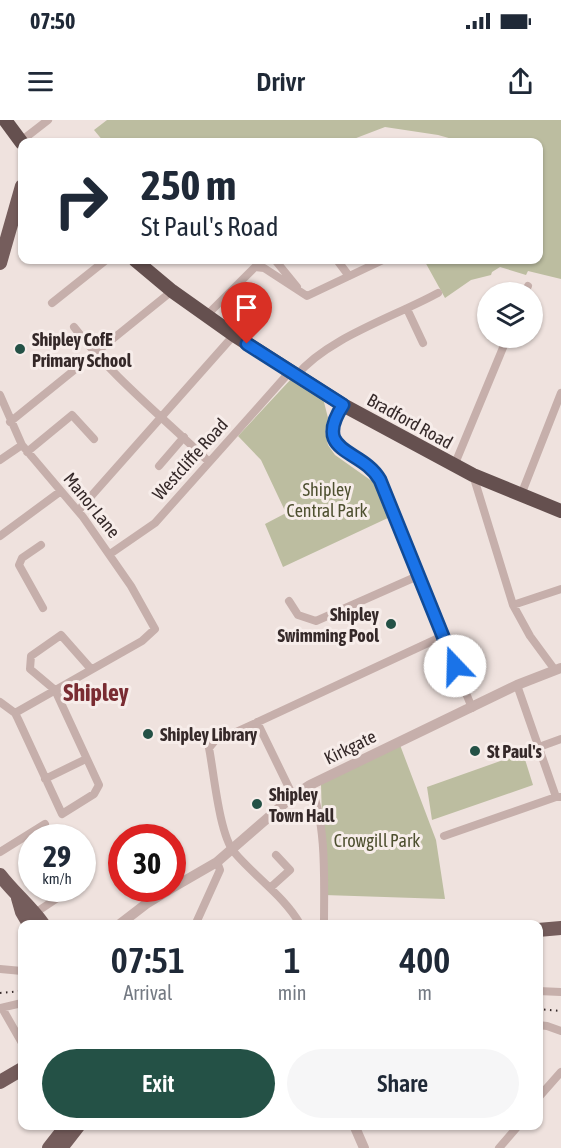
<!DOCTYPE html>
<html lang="en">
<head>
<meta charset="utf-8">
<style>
	body { margin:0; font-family:"Asap Condensed",sans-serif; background:#f6f6f7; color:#1f2937; height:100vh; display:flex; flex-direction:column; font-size:22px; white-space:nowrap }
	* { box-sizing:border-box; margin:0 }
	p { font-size:20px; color:#747a83 }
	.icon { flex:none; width:33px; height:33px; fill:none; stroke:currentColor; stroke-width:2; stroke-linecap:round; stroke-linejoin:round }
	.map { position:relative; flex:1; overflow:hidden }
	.sheet { position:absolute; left:18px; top:800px; width:525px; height:210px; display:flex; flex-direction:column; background:#fff; border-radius:12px; box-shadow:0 2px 4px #0004 }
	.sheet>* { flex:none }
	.banner { position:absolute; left:18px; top:18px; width:525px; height:126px; border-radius:12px; box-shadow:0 2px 4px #0004; background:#fff; color:#1f2937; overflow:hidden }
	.tools { position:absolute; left:477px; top:162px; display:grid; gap:12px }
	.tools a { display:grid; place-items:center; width:66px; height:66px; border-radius:50%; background:#fff; box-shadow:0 2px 4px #0004; font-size:30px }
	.speed { position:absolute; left:18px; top:704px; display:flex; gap:12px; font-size:30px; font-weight:700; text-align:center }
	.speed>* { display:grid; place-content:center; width:78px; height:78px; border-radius:50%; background:#fff; box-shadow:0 2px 4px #0004; line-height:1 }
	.speed small { font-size:15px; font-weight:400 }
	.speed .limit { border:9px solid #d22; background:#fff; color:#111 }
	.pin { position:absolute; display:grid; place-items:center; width:51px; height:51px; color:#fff; margin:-62px -26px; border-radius:50% 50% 50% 0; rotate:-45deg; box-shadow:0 0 6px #0007 }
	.pin .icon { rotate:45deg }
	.me { position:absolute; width:66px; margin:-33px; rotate:339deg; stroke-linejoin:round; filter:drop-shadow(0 0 4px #0008) }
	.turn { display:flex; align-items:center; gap:21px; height:126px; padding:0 24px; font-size:27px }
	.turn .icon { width:78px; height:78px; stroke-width:2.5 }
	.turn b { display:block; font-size:42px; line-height:51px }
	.eta { display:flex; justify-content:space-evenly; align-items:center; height:102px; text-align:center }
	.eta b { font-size:36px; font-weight:600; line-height:42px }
	.primary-button { display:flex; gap:12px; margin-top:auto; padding:12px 24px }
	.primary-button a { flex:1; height:69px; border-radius:36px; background:#245146; color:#fff; font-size:24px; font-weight:600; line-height:69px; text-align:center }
	.primary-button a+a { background:#f6f6f7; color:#1f2937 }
	.status { display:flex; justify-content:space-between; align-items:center; height:42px; padding:0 30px; background:#fff; direction:ltr }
	.status svg { height:16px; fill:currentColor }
	header { display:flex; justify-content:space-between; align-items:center; height:78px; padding:0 24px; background:#fff; font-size:27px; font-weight:600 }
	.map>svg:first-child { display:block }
	.green { fill:#bcbda0 }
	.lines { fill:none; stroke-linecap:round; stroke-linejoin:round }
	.minor { stroke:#c6afab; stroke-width:8 }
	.tertiary { stroke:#c6afab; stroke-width:10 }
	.primary { stroke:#755d5c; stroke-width:14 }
	.trunk { stroke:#65504f; stroke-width:14 }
	.rail { stroke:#352929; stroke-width:2; stroke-dasharray:1.5 4.5; stroke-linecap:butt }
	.route-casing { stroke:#114b97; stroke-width:15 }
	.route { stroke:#1a73e8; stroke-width:10 }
	.poi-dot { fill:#245146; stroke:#f7edea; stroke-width:2 }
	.labels { text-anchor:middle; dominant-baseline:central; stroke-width:6; stroke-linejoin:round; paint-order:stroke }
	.poi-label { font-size:18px; font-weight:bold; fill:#352929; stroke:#f7edea; text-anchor:start }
	.street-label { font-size:18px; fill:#352929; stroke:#f7edea }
	.park-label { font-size:18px; fill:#4e5030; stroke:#f7edea }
	.district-label { font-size:24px; font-weight:bold; fill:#7a2c32; stroke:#f7edea }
</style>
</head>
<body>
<div class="status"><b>07:50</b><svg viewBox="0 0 49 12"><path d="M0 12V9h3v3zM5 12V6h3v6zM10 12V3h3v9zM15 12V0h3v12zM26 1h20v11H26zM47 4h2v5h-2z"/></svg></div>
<header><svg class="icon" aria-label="menu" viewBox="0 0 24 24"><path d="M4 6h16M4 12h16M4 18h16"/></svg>Drivr<svg class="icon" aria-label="share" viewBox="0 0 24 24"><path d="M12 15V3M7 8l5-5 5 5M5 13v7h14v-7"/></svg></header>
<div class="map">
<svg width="561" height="1028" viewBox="0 0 561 1028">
	<rect width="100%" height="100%" fill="#efe2de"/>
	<path class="green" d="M107,0H561V159L528,151L526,155L500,147L492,152L491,155L471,160L445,178L424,140H538V22H463L438,15L385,7L351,20L352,22H104L94,10Z
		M292,258L323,278L328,298L325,311L328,325L335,335L376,364L390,397L283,447L265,404L286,393L261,340L238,316Z
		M400,625L436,720L445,779L324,775L321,664Z
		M523,633L533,665L432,700L427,667Z"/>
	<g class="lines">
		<path class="minor" d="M21,21L48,0
			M275,140L297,167
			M337,140L349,156
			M525,172L528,166
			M52,183L106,140
			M407,189L423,223
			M207,195L255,147L264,148L307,176L383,140
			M74,207C113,258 163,297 209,342
			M296,256C327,218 394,197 438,173
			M0,275L22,325L83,397L131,466L155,509L142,521L15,593
			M343,285C311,334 361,328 380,360L472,588
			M10,302L172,171
			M27,332L72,295L94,319
			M0,340L22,325
			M159,346L184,317
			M454,346L507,218
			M473,355L513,485L530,516L555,550
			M521,375L561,273
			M78,391L234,215
			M0,416L61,371
			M41,425L22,438L19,445L43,488
			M110,434L155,403L286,256
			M289,481L298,495L316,501L420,455
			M513,485L561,469
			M517,565L556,677
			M0,582L15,593L18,599L62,694L94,674L99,665L55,570L30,549L31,536L61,515L91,549
			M257,602L293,676
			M539,627L561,619
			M45,659L86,639
			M310,665C327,704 324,761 324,804
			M444,716L556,677H561
			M0,732L45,704
			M270,768L290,750L276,735
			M32,795L62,775
			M196,803L220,750L217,742
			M194,804H219
			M300,804C284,776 255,757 234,732C219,713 214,653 209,628L218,617L232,614L443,516
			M0,849L22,851
			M538,871L561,872
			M0,888L22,883
			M2,888L22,923
			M538,905L547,906L561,911
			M538,978L561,952
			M499,1028L519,1005"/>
		<path class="tertiary" d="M172,768L217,742L293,676L310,665L517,565L561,548
			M120,804L146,784L172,768
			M354,1005L364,1028"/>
		<path class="primary" d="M0,143L22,66
			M0,755C14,773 30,786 43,804
			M18,778L22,792L29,804
			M538,810L561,808
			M0,962L22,949
			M49,1028L67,1005
			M61,1028L79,1005"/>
		<path class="trunk" d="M5,0L22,23
			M135,140L172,171L234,215L343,285L473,355L561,391"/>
		<path class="rail" d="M0,873L22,871
			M538,889L561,891"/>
	</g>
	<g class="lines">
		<g class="route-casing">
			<path id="route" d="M247,224L343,285C311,334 362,328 380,360L455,546"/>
		</g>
		<use href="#route" class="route"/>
	</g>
	<g class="poi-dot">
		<circle cx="20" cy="229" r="6"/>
		<circle cx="391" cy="504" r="6"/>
		<circle cx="148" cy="614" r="6"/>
		<circle cx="475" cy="631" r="6"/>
		<circle cx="257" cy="684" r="6"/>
	</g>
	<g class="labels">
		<g class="poi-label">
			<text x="32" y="219">Shipley CofE<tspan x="32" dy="21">Primary School</tspan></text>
			<text x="379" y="494" text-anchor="end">Shipley<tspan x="379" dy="21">Swimming Pool</tspan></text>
			<text x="160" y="614">Shipley Library</text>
			<text x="487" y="631">St Paul's</text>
			<text x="269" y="674">Shipley<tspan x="269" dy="21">Town Hall</tspan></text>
		</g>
		<g class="street-label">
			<text transform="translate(410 301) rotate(29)">Bradford Road</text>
			<text transform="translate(190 339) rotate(-48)">Westcliffe Road</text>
			<text transform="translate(92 385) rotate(51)">Manor Lane</text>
			<text transform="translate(350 627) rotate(-26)">Kirkgate</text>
		</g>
		<g class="park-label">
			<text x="327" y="369">Shipley<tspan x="327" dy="21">Central Park</tspan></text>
			<text x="377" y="720">Crowgill Park</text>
		</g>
		<g class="district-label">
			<text x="96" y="572">Shipley</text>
		</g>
	</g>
</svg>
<div class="tools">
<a><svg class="icon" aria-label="layers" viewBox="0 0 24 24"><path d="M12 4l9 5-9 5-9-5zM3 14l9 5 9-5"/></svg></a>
</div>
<div class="speed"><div>29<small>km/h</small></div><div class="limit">30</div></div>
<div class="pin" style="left:247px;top:224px;background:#d93025"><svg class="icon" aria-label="arrive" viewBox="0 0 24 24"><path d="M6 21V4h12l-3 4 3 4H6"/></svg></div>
<svg class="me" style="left:455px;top:546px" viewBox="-20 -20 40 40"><circle r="19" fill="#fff"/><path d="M0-13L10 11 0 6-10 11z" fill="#1a73e8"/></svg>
<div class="banner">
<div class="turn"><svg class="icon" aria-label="right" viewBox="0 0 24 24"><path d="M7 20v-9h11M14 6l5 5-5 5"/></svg><div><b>250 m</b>St Paul's Road</div></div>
</div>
<section class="sheet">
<div class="eta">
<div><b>07:51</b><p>Arrival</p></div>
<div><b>1</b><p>min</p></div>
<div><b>400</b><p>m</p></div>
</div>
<div class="primary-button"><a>Exit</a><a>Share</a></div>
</section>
</div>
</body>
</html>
